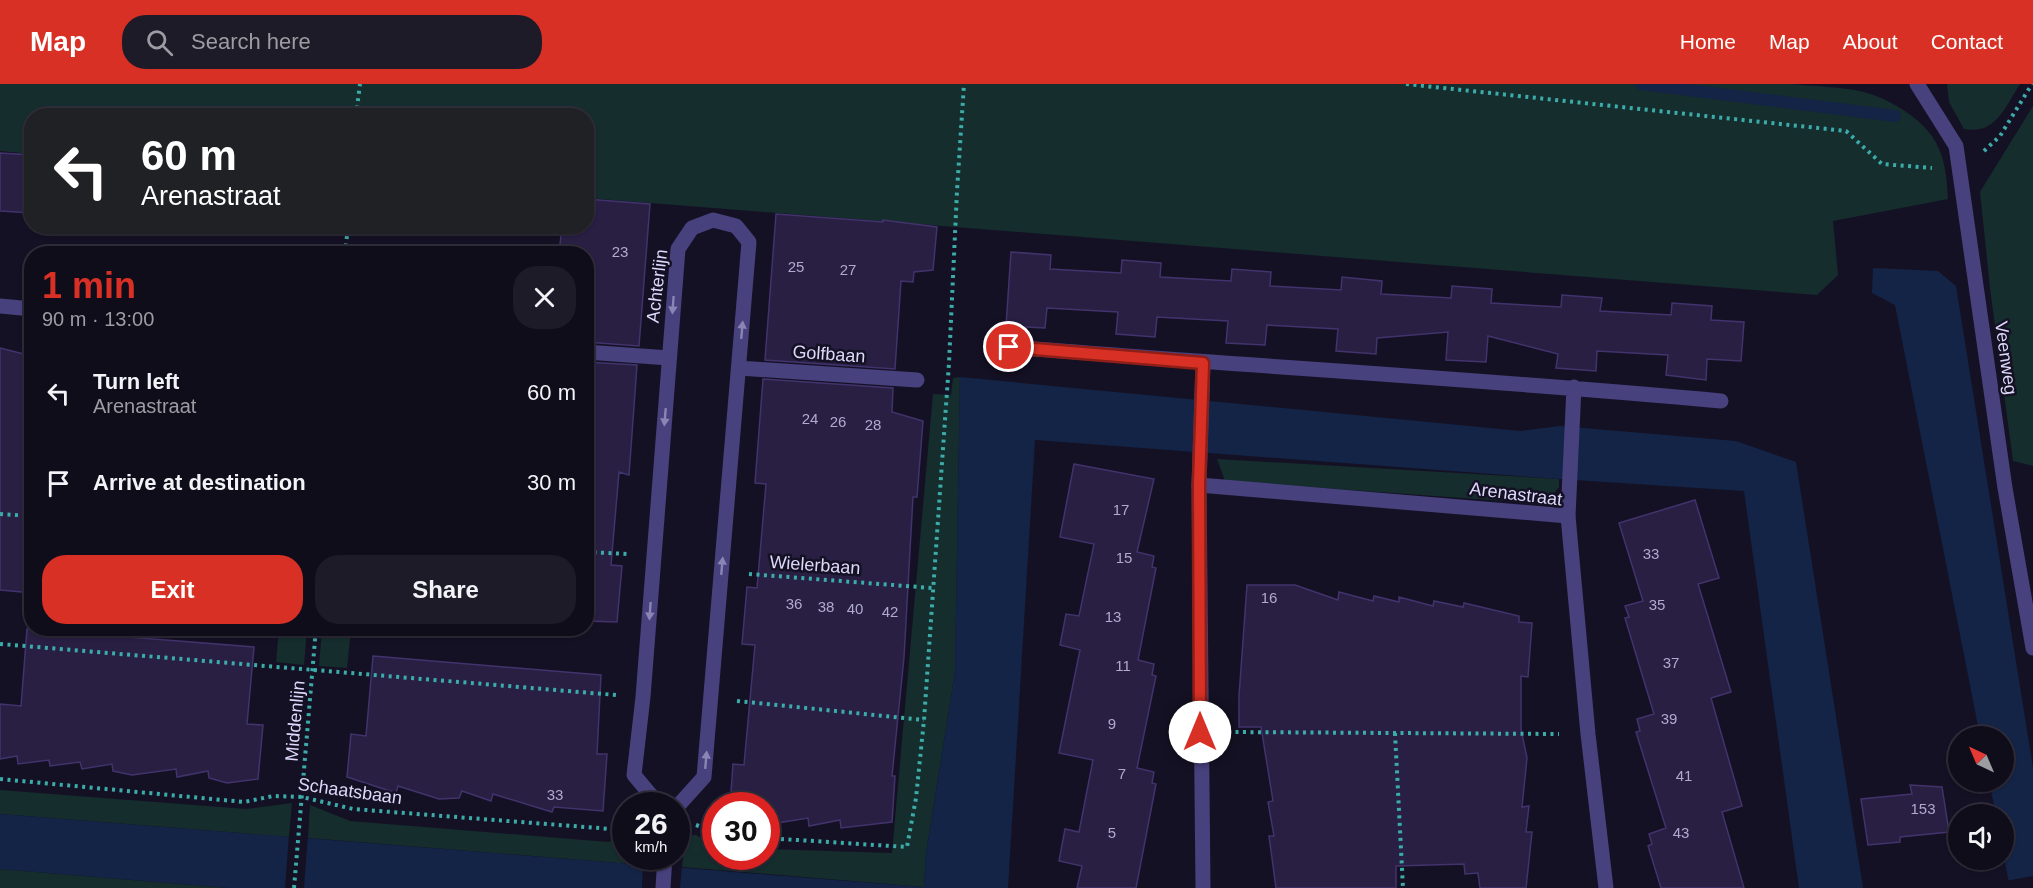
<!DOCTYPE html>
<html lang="en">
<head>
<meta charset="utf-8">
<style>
	body { margin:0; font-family:Arial,sans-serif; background:#1e1b28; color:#f1f3f6; height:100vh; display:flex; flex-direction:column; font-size:22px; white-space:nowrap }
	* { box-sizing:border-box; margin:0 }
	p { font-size:20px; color:#9c9ca3 }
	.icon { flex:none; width:33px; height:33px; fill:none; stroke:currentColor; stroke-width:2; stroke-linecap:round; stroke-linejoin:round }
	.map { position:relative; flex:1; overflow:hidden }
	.sheet { position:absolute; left:24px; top:162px; width:570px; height:390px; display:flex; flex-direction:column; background:#100d1b; border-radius:24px; box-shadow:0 2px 4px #0004,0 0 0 2px #302d3a }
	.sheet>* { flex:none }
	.hud { position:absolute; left:24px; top:24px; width:570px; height:126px; border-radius:24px; box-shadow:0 2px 4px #0004,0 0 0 2px #302d3a; background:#202124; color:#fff; overflow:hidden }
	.needle { width:39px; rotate:316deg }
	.fabs { position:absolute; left:1948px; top:642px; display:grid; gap:12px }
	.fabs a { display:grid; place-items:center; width:66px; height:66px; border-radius:50%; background:#100d1b; box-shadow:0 2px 4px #0004,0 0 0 2px #302d3a; font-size:30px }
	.speed { position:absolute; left:612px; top:708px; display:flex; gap:12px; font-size:30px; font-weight:700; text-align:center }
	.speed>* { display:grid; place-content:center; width:78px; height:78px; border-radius:50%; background:#100d1b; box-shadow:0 2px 4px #0004,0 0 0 2px #302d3a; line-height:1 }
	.speed small { font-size:15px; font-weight:400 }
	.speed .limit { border:9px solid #d22; background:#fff; color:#111 }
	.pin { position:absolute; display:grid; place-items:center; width:51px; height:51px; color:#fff; margin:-26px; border:3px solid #fff; border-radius:50%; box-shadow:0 2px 6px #0007 }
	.me { position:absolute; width:66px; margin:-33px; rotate:0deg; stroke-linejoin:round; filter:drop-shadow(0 0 4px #0008) }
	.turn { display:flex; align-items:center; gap:21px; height:126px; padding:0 18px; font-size:27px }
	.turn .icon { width:78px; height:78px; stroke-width:2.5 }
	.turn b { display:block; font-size:42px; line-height:51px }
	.round { display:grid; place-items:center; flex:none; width:63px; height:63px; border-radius:24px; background:#1e1b28 }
	.summary { display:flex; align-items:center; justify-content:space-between; height:102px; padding:0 18px }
	h1 { font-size:36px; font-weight:700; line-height:45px; color:#d93025 }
	.button { display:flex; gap:12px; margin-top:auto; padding:12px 18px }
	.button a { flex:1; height:69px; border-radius:24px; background:#d93025; color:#fff; font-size:24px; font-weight:700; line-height:69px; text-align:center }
	.button a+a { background:#1e1b28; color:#f1f3f6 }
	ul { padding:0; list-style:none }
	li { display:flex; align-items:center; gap:18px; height:90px; padding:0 18px }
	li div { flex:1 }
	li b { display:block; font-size:22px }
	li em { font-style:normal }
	header { display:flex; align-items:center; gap:36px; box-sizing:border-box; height:84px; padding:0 30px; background:#d93025; color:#fff }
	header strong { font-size:28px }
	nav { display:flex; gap:33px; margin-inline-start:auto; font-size:21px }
	.search { width:420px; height:54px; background:#1e1b28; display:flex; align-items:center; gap:15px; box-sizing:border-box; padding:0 21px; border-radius:24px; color:#9c9ca3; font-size:22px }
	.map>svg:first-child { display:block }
	.green { fill:#152d2d }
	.water { fill:#132446 }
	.pier { fill:#151124 }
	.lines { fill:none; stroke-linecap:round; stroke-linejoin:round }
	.stream { stroke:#132446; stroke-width:12 }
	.building { fill:#281f43; stroke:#42336d; stroke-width:1.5 }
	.path { stroke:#3cacab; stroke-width:4; stroke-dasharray:3 4.5; stroke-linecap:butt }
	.service { stroke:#47417e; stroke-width:15 }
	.minor { stroke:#47417e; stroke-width:15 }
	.oneway { fill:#8b85b6 }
	.route-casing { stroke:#8d1f18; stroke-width:15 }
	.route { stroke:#d93025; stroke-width:10 }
	.labels { text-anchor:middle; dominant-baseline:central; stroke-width:5; stroke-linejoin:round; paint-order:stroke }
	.number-label { font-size:15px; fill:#b0aacd }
	.street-label { font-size:18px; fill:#ded8fb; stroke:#151124 }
</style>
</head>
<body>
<header>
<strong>Map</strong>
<div class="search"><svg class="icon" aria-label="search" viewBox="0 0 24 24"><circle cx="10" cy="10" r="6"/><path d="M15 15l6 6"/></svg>Search here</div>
<nav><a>Home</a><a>Map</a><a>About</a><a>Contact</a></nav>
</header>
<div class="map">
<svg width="2033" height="804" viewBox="0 0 2033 804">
	<rect width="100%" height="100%" fill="#151124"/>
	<path class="green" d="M0,0H1791C1813,2 1844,3 1864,8C1892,16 1928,37 1939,65C1946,81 1947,99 1948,115L1833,137L1838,191L1817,211L587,114L586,32H32L31,70L0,67Z
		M1947,0H2020C2005,23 1996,51 1964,45L1949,18Z
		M2033,22V382L2013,377L1990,204L1980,108Z
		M960,293L955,588L926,769L924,803L682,783L685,752L696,751L715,762L716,772H766L767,765L892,769L933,310L951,311L953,294Z
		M1217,375L1559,395V403L1546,420L1225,397Z
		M279,545H307L304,581L276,578Z
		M322,545H351L347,584L319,582Z
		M0,706L246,725L292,719L289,753L0,730Z
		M310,721L350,737L608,758L625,751L626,772L644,773L643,781L308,754Z
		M0,785L229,804H0Z"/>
	<path class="water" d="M1873,184L1938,187L1956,202L2033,684V804H2010L2004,773V730H1996L1989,698H2004V652H1980L1895,221L1872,209Z
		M960,293L1521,347L1560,342L1736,357L1796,378L1863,804H1799L1744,407L1559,395L1035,356L1008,804H229L0,785V730L924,803L926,769L955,588Z"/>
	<path class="pier" d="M289,750L308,751L304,804H285Z
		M643,778L682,781L680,804H642Z
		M2033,792V804H2007L2005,797Z"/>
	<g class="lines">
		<path class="stream" d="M1641,0L1895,32"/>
	</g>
	<path class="building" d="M0,69L32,71V129L0,127Z
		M586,115L650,120L639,262L586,258V170H559L562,142H586Z
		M776,130L883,138V136L937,143L933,186L914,188L913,198L901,197L895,285L765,276Z
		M1011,168L1051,171L1050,185L1121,189L1122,176L1161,179L1160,193L1231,197L1232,185L1271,188L1270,202L1341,206L1342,193L1382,197L1381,210L1451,214L1452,202L1492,205L1491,219L1561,223L1562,211L1602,214L1600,227L1671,231L1672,219L1712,222L1711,236L1744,238L1741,277L1707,275L1706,296L1666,291L1668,271L1597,267L1596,287L1556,284L1558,270L1488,252L1486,278L1446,276L1448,248L1377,254L1376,270L1336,267L1338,245L1267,241L1265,261L1226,259L1228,237L1157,233L1155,253L1116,250L1118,228L1047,224L1045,244L1006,242Z
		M0,264L32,272V326L25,395H32V509L0,506Z
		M586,278L637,281L629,391L619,388L611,481L622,482L617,538L586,537Z
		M763,295L893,304L892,328L923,337L917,413H913L904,573L892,692H895L892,738L841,744L840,736L809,742L808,734L777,739V735H766V722H730L733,680L744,681L755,561L742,560L747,503L757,504L766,400L755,399Z
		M1074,380L1154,395L1137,468L1154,472L1152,483L1156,484L1138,576L1154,580L1152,591L1156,592L1137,684L1154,688L1152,699L1156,700L1136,804H1077L1082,782L1059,777L1065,745L1079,748L1093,676L1059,669L1080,566L1060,561L1066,530L1079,532L1094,460L1060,453Z
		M1695,416L1719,494L1698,500L1731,608L1711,614L1742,722L1722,728L1744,804H1661L1648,762L1652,760L1649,750L1666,744L1636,648L1640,647L1637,635L1654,630L1625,534L1629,533L1625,522L1643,517L1619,439Z
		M1247,501H1295L1338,516L1339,508L1373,517L1374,512L1399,518V513L1433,522L1434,517L1463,523L1464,519L1519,532V538L1532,539L1528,593L1521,592V645L1527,674L1522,723L1529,722L1526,748H1532L1526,804H1480L1478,789L1465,790L1464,780L1396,782V804H1276L1269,752H1274L1268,718L1273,717L1261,643H1239V612Z
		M27,545L254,563L247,640L263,641L258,695L227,699L209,694L208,687L177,693L176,685L132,691L113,687L112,680L82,685L80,678L50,682L49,676L18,680L17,672L0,675V620L21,622Z
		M373,572L601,591L597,670H607L603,727L554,723L552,728L493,710L491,717L462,707L459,714L439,715L398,702L396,709L347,693L351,650L366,652Z
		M1910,701L1942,703L1949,748L1900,753V758L1868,761L1861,715L1912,710Z"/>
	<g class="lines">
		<path class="path" d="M1406,0L1846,47L1882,80L1932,84
			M356,32L360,0
			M1984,67L2000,52L2032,0
			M345,170L348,142
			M0,430L32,432
			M586,468L628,470
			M749,490L932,504
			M0,560L616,611
			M737,617L924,636
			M1228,648L1559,650
			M1395,649L1403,804
			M0,695L244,718L273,712L302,713L353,725L611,745L626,742
			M696,741L716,748
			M766,754L907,763L916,714L924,636L949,279L957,107L964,0
			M294,804L316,544"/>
		<path class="service" d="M1009,263C1247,282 1484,295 1721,317
			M1199,401L1203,279
			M1568,432L1574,303"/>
		<path class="minor" d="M1917,0L1956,62L2005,404L2033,564
			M0,222L32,225
			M586,268L669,274
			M739,284L917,296
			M660,722L634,691L643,613L678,165L692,144L713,136L736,142L749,158L704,693L676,724
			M663,804L665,772
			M1203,804L1199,401L1568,432L1588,650L1606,804"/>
	</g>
	<defs><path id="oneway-solid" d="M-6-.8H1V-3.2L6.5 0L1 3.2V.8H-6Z" transform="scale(1.5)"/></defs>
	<g class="oneway">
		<use href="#oneway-solid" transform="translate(673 221) rotate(94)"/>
		<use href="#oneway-solid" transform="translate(742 246) rotate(-85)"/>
		<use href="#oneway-solid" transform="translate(665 333) rotate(95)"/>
		<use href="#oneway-solid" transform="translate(722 482) rotate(-85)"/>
		<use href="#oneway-solid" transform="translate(650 527) rotate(94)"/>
		<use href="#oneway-solid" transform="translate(706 676) rotate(-85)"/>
	</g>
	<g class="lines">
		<g class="route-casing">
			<path id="route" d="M1009,263L1203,279L1199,400L1200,648"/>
		</g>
		<use href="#route" class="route"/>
	</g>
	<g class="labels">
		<g class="number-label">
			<text x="620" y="167">23</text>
			<text x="796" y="182">25</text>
			<text x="848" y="185">27</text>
			<text x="810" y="334">24</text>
			<text x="838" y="337">26</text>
			<text x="873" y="340">28</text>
			<text x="1121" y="425">17</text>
			<text x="1651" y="469">33</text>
			<text x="1124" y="473">15</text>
			<text x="1269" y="513">16</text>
			<text x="794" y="519">36</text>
			<text x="1657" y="520">35</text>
			<text x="826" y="522">38</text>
			<text x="855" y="524">40</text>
			<text x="890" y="527">42</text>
			<text x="1113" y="532">13</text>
			<text x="1671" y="578">37</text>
			<text x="1123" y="581">11</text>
			<text x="1669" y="634">39</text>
			<text x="1112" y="639">9</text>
			<text x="1122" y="689">7</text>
			<text x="1684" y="691">41</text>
			<text x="555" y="710">33</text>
			<text x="1923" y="724">153</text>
			<text x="1112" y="748">5</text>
			<text x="1681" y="748">43</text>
		</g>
		<g class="street-label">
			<text transform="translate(657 202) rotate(-83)">Achterlijn</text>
			<text transform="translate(829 270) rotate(4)">Golfbaan</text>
			<text transform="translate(2006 274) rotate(82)">Veenweg</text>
			<text transform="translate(1516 410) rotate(7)">Arenastraat</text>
			<text transform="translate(815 481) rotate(4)">Wielerbaan</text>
			<text transform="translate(295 637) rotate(-85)">Middenlijn</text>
			<text transform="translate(350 707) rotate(8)">Schaatsbaan</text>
		</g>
	</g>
</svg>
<div class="fabs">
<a><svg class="needle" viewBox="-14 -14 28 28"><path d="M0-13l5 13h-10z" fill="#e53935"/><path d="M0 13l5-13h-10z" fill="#9c9ca3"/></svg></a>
<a><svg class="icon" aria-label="sound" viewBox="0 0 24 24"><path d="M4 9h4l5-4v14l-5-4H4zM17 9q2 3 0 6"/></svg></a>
</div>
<div class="speed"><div>26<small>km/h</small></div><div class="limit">30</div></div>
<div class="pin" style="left:1009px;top:263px;background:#d93025"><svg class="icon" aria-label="arrive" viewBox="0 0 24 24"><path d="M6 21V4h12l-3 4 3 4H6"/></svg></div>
<svg class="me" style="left:1200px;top:648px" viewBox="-20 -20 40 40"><circle r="19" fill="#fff"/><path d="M0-13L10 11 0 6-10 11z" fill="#d93025"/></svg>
<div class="hud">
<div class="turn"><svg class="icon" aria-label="left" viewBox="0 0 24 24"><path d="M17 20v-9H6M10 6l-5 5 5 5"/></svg><div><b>60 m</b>Arenastraat</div></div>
</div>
<section class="sheet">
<div class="summary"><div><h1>1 min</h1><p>90 m · 13:00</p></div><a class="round"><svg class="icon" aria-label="close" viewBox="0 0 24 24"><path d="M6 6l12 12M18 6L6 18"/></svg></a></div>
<ul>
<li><svg class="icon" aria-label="left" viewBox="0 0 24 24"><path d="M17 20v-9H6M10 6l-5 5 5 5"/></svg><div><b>Turn left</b><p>Arenastraat</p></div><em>60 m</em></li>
<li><svg class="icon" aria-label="arrive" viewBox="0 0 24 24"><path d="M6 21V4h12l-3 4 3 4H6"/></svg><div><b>Arrive at destination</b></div><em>30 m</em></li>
</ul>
<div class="button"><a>Exit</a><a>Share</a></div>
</section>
</div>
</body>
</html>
